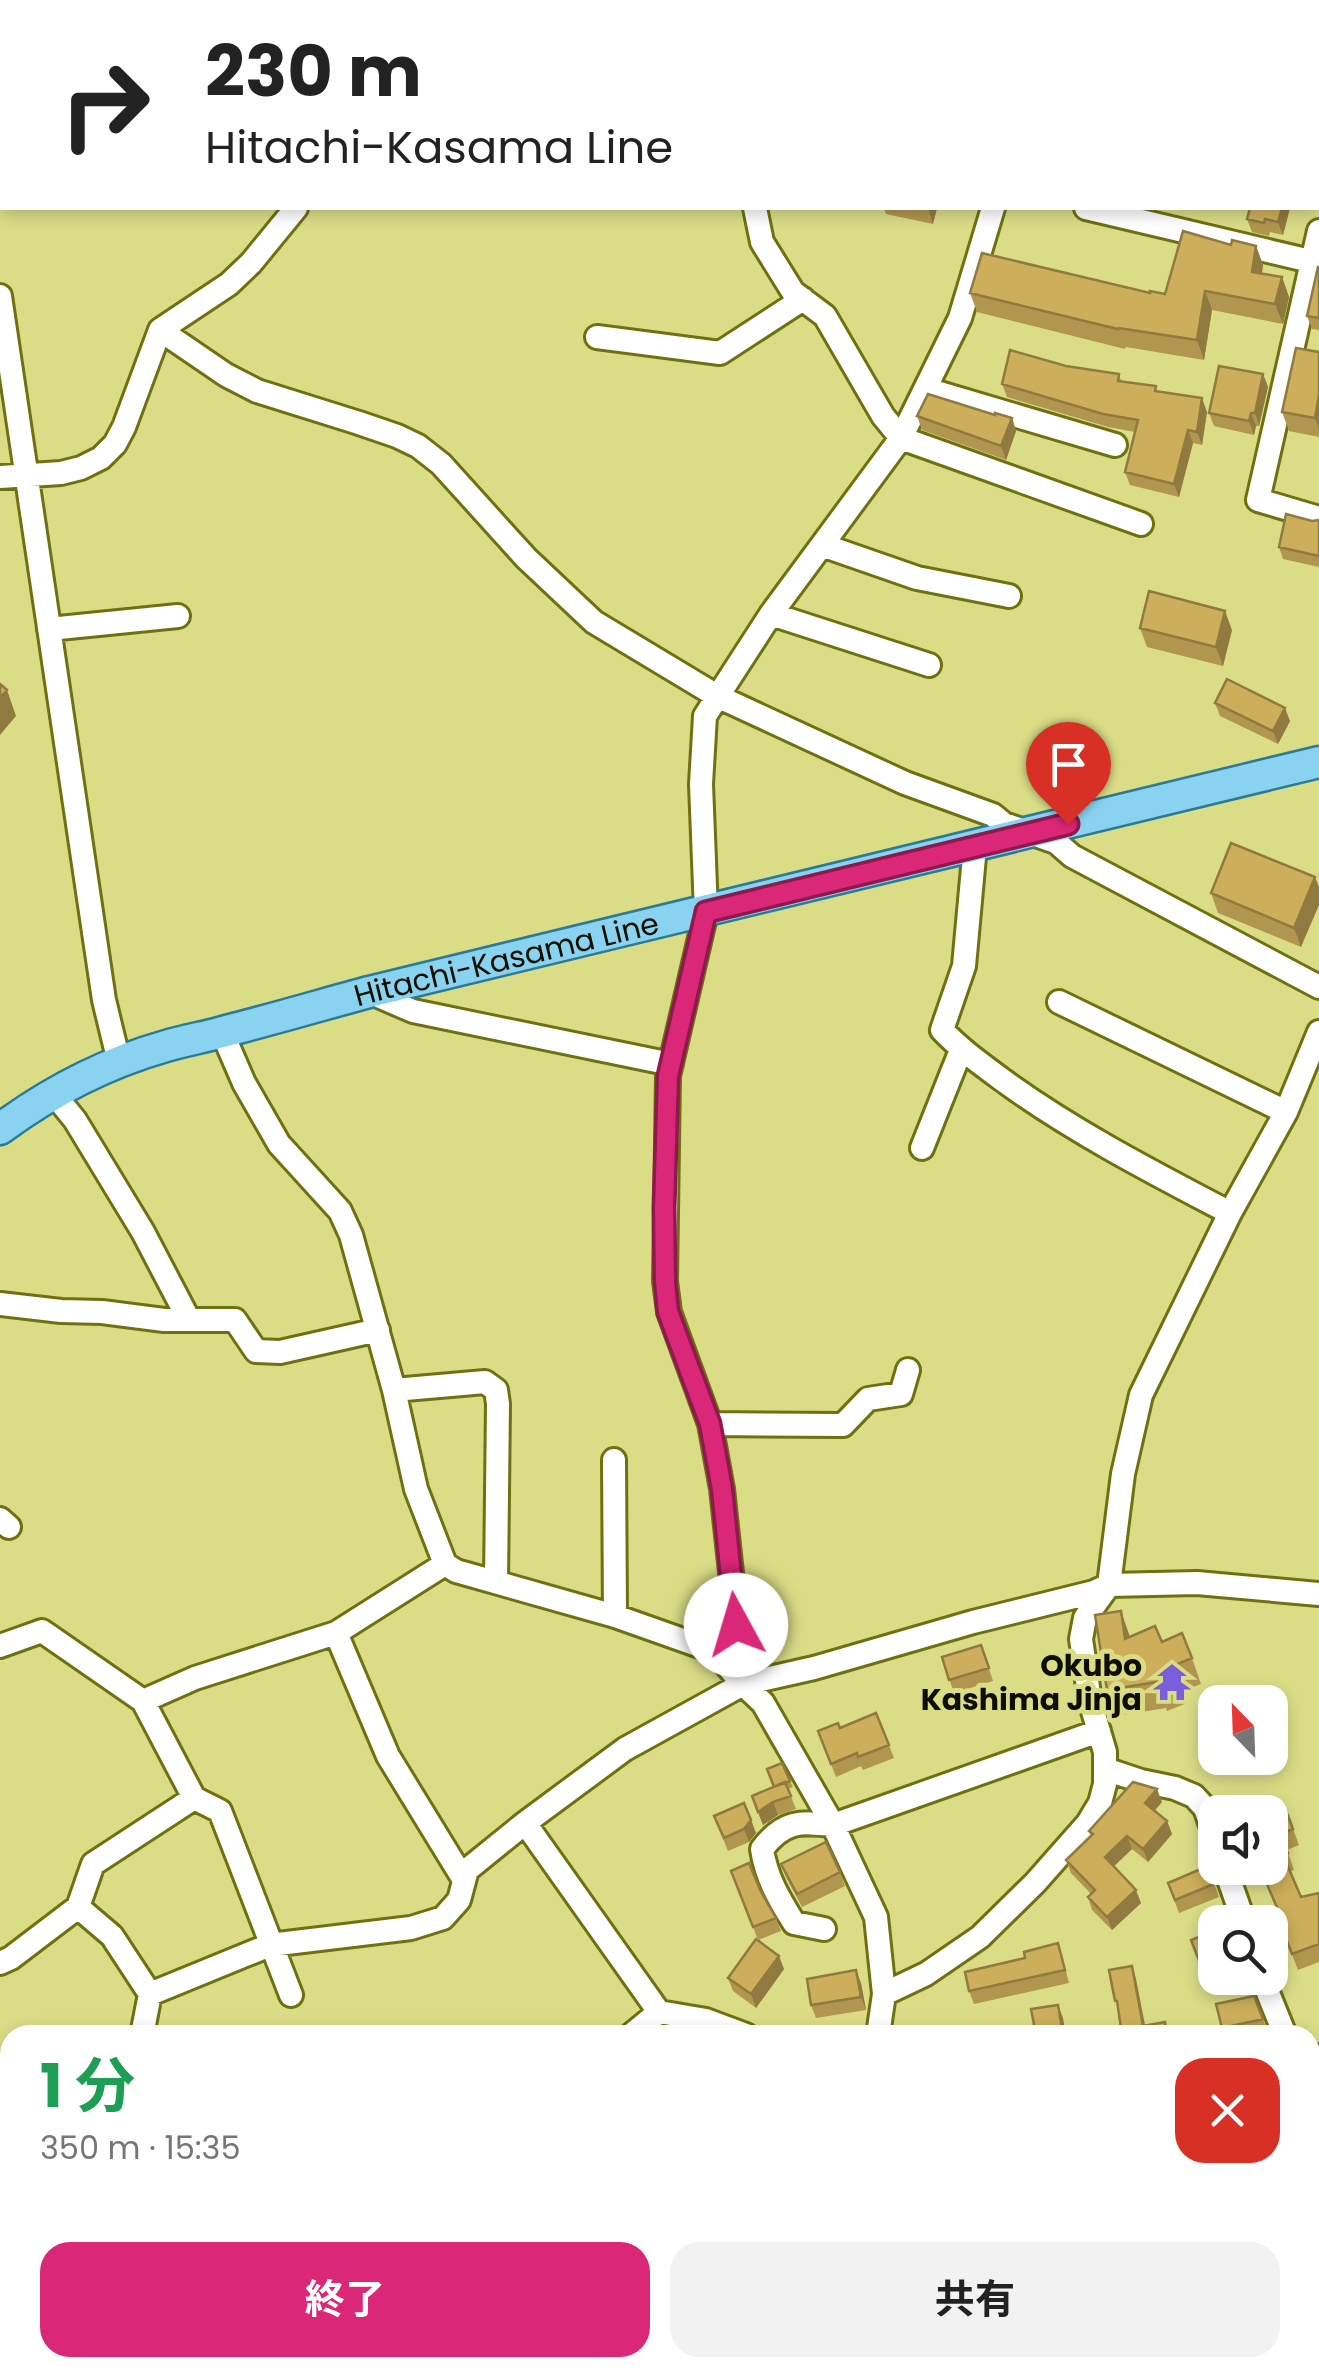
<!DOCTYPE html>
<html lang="ja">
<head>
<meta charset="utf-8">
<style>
	body { margin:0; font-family:Poppins,"Noto Sans JP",sans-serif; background:#f2f2f2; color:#222; height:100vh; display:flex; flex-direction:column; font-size:38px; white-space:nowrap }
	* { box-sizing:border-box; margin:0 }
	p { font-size:32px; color:#767676 }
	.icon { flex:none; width:55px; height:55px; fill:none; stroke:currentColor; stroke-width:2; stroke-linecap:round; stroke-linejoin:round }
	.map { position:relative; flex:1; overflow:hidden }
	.panel { position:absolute; left:0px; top:2025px; width:1320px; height:352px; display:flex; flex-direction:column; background:#fff; border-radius:30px 30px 0 0; box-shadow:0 5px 15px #0003 }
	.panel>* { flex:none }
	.banner { position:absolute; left:0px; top:0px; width:1320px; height:210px; box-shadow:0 5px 15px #0003; background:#fff; color:#222; overflow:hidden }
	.needle { width:65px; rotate:337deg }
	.controls { position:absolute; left:1198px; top:1685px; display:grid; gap:20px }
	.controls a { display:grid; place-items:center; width:90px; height:90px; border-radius:20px; background:#fff; box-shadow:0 5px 15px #0003; font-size:50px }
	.pin { position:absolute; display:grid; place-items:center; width:85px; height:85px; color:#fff; margin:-102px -42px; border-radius:50% 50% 50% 0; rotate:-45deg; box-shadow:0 0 10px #0007 }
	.pin .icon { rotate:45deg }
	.me { position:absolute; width:110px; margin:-55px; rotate:354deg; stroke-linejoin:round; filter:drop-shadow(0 0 8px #0008) }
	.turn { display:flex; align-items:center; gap:35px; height:210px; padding:0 40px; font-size:45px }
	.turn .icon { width:130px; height:130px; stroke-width:2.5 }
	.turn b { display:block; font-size:70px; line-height:85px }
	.round { display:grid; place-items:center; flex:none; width:105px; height:105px; border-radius:30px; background:#f2f2f2 }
	.head { display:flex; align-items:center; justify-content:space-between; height:170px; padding:0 40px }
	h1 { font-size:60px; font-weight:700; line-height:75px; color:#1e9e55 }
	.button { display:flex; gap:20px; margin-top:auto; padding:20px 40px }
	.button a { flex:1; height:115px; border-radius:30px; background:#db2777; color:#fff; font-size:40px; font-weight:700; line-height:115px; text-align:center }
	.button a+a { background:#f2f2f2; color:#222 }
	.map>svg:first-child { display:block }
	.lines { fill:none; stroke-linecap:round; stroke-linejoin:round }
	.river { stroke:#c64f8e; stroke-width:38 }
	.minor-casing { stroke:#6f7010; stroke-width:28 }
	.major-casing { stroke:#2b7a96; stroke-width:35 }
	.minor { stroke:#fff; stroke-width:22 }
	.major { stroke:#89d2f0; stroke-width:30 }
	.wall { fill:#b0964e }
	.shaded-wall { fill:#907a40 }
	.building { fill:#cdaf5b; stroke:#907a40; stroke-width:2.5 }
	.route-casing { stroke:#8e194d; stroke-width:25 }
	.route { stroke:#db2777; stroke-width:18 }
	.labels { text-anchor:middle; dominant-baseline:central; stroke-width:10; stroke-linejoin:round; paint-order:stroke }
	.street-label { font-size:30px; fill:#0d0d00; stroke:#dadd86 }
	.poi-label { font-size:30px; font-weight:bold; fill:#0d0d00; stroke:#dadd86; text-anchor:end }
</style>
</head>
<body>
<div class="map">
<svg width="1319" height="2377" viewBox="0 0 1319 2377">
	<rect width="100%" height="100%" fill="#dadd86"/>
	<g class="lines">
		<path class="river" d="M0,142L2,143
			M1310,2364L1319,2351"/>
		<g class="minor-casing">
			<path id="minor" d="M295,0L300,2
				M832,0L844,2
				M1263,0L1268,2
				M31,2V0
				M455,2L457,0
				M1056,2L1057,0
				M1318,27L1319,28
				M0,129L2,110
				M755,208L762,242L793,292L825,316L883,416L901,438L1141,524
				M1086,208L1319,263
				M1319,231L1258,500L1319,518
				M0,296L104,1000L119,1062
				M160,330L226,375L257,391L359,423L397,436L418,446L441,464L526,558L594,622L717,696L905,783L993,815L1004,824L1056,842L1072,856L1319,987
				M597,337L720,353L803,299
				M926,389L1115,445
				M0,477L61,473L81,468L101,458L115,444L124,427L160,330L229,284L251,263L296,208
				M822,545L917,578L1009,596
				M771,614L929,665
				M49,629L178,616
				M975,846L964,966L942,1030C962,1051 985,1067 1008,1084C1078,1134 1154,1173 1230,1213
				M369,992L413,1011L671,1064
				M1059,1002L1286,1112
				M222,1032L244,1083L279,1144L340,1211L351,1235L394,1390L416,1489L445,1564L456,1571L615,1616L714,1651L743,1684
				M53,1093L75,1120L143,1232L189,1320
				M922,1148L961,1050
				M0,1304L61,1311L102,1312L164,1320H235L256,1351L280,1352L378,1330
				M394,1390L485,1382L496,1390L498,1404L496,1582
				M710,1424L843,1425L868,1399L901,1394L908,1370
				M614,1460L615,1616
				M0,1519L9,1527
				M336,1633L388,1756L464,1880
				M0,1646L42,1631L143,1701L195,1678L336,1633L445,1564
				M1105,1769L1141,1781L1175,1788L1194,1796L1205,1808L1215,1837
				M194,1798L220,1811L291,1995
				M525,1823L659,2012L706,2020L746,2035
				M1225,1868L1244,1922
				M78,1907L112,1936L150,1994L270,1945L411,1928L443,1918L459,1900L467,1870L525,1823L625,1749L743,1684L814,1668L973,1622L1094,1592L1109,1585L1197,1583L1319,1594
				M824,1929L794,1923C779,1899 766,1877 762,1849C784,1820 800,1822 833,1825L1099,1731
				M0,1963L11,1958L78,1907L93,1864L194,1798L143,1701
				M1262,1978L1285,2035
				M884,1994L926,1974L980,1937L1035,1883L1088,1823L1100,1803L1105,1784V1752L1090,1701L1081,1639L1085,1618L1109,1585L1123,1474L1141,1395L1230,1213L1286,1112L1319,1032
				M142,2035L150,1994
				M631,2035L659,2012
				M878,2035L884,1994L876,1917L833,1825L763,1703L743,1684L722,1489L710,1424L669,1312L665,1281L668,1076L706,912L701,784L705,716L771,614L901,438L960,318L993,208
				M1315,2056L1319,2066
				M0,2089L10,2108
				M0,2186L10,2183
				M0,2252L10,2250
				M246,2368L250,2377
				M625,2368L637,2377
				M929,2368L932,2377
				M90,2377L95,2368"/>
		</g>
		<g class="major-casing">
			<g id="major">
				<path id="s1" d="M0,1129C50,1092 106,1063 166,1046C186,1040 206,1037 226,1031C274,1019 321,1005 369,992L1319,762"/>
			</g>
		</g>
		<use href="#minor" class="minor"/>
		<use href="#major" class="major"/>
	</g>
	<path class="wall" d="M884,208H937L933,224L886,214Z
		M1250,208H1290L1283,235L1270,232L1269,236L1252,232L1247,219Z
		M1231,245L1256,246L1263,265L1262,274L1282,277L1289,297L1283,324L1212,310L1204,360L1126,347L1125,349L977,312L970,293L1165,294Z
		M1319,267V330L1312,329L1307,316Z
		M1319,352V437L1289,431L1282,412Z
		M1066,366L1119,374L1121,381L1158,392L1207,412L1202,445L1193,443L1179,497L1130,485L1125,472L1135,432L1108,427L1007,397L1002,384Z
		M1263,374L1268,387L1259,426H1256L1254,435L1214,426L1209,413Z
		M995,415L1012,418L1016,431L1006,460L922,430L917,416Z
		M1319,520V567L1283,559L1279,547Z
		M1140,628L1232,630L1223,666L1147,647Z
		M1215,703L1290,721L1278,744L1220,716Z
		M1315,877L1301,947L1218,913L1211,893Z
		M1130,1637L1162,1642L1192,1658L1201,1684L1183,1691L1187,1703L1167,1711L1166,1708L1116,1716L1107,1690Z
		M981,1645L993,1681L954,1693L942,1657Z
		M876,1713L894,1758L863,1770L861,1766L836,1777L818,1731L840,1728Z
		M790,1781L793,1787L788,1789L796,1809L778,1815L763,1825L752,1796Z
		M1162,1802L1154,1811L1167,1821L1172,1834L1148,1862L1132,1849L1114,1866L1141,1903L1112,1930L1092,1910L1088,1897L1091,1894L1071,1873L1066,1860L1091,1836L1089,1831Z
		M1284,1805L1299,1845L1287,1850L1294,1870L1290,1871L1301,1897L1319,1893V1962L1298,1970L1276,1913L1278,1912L1259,1868Z
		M714,1816L751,1820L756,1833L749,1842L728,1851Z
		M781,1864L840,1872L845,1886L802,1907L786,1877Z
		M1208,1866L1219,1897L1179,1913L1168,1883Z
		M731,1871L760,1890L776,1918L781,1931L758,1940L784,1969L756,2008L733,1991L728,1978L758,1940Z
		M1215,1931V1972L1205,1976L1191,1940Z
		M1062,1956L1069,1983L974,2004L969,1991Z
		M861,1983L866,2010L816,2018L811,2005Z
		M1254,1996L1268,2032L1255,2035H1224L1222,2028Z"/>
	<path class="shaded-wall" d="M929,208H937L933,224L929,211Z
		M1282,208H1290L1283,235L1278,222Z
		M1256,246L1263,265L1259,291L1252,272Z
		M1282,277L1289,297L1283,324L1275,304Z
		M1205,291L1212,310L1204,360L1197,340Z
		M1263,374L1268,387L1259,426L1255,413Z
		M1319,395V429L1315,418Z
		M1202,398L1207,412L1202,445L1197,432Z
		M1251,413L1256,426L1254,435L1249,421Z
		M1012,418L1016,431L1006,460L1001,446Z
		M1188,430L1193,443L1179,497L1174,484Z
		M1225,611L1232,630L1223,666L1216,647Z
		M7,690L16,716L0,735V698Z
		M1285,708L1290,721L1278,744L1273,731Z
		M1315,877L1319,887V905L1301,947L1294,928Z
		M1121,1611L1130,1637L1125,1639Z
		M1157,1789L1162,1802L1150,1816L1145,1803Z
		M773,1802L778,1815L763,1825L758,1812Z
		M751,1820L756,1833L749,1842L744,1829Z
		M1167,1821L1172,1834L1148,1862L1143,1849Z
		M1127,1836L1132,1849L1110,1870L1105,1857Z
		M1136,1890L1141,1903L1112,1930L1107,1917Z
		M779,1956L784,1969L756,2008L751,1994Z
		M1132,1966L1136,1979L1147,2035L1143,2026Z
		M856,1970L861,1983L866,2010L861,1997Z
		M1058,2005L1063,2018L1066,2035H1063Z"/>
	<path class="building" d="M1250,208H1282L1278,222L1265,219L1264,223L1247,219Z
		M1183,231L1231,245L1232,240L1256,246L1252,272L1282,277L1275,304L1205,291L1197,340L1119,328L1118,329L970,293L982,253L1150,293V291L1165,294Z
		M1318,267H1319V318L1307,316Z
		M1296,348L1319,352V395L1315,418L1282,412Z
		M1010,350L1066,366L1119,374L1118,381L1156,386L1155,391L1202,398L1197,432L1188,430L1174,484L1125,472L1138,420L1103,414L1002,384Z
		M1219,366L1263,374L1255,413H1251L1249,421L1209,413Z
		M928,394L995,415V413L1012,418L1001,446L917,416Z
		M1286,514L1312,521L1319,520V556L1279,547Z
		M1149,591L1225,611L1216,647L1140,628Z
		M1227,679L1285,708L1273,731L1215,703Z
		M0,684L7,690L0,698Z
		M1231,843L1315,877L1294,928L1211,893Z
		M1121,1611L1125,1639L1155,1626L1162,1642L1182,1633L1192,1658L1173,1666L1178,1677L1158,1686L1157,1682L1107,1690L1095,1615Z
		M981,1645L989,1668L949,1680L942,1657Z
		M876,1713L889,1745L858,1757L857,1753L831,1764L818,1731L838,1723L840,1728Z
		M782,1763L790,1781L774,1787L767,1769Z
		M785,1782L791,1796L773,1802L758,1812L752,1796Z
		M1133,1782L1157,1789L1145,1803L1167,1821L1143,1849L1127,1836L1105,1857L1136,1890L1107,1917L1088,1897L1095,1890L1066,1860L1093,1834L1089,1831Z
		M744,1803L751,1820L744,1829L724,1838L714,1816Z
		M1284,1805L1293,1829L1280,1834L1288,1853L1283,1855L1301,1897L1319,1893V1944L1292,1954L1276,1913L1279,1912L1260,1868H1270V1812H1265Z
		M826,1842L840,1872L797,1894L781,1864Z
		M749,1863L760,1890L776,1918L753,1927L731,1871Z
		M1208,1866L1214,1884L1175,1900L1168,1883Z
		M1215,1931V1957L1200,1963L1191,1940Z
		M756,1939L779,1956L751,1994L728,1978Z
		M1058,1943L1065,1970L969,1991L965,1972L1025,1958L1024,1952Z
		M1132,1966L1143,2026L1165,2022L1167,2035H1122L1117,2001H1115L1109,1970Z
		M856,1970L861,1997L811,2005L807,1979Z
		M1254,1996L1263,2019L1222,2028L1216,2004Z
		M1058,2005L1063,2035H1036L1031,2009Z"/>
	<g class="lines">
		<g class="route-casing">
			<path id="route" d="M736,1625L722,1489L710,1424L668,1312L665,1281L664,1208L668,1076L706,912L1068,824"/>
		</g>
		<use href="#route" class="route"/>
	</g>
	<defs>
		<g id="temple-bare" transform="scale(3)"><path d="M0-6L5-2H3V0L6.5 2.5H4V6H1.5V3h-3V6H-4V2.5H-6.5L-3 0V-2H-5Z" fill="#7b5ed9" stroke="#dadd86" stroke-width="2.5" paint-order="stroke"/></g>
	</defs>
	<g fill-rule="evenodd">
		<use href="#temple-bare" x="1172" y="1682"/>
	</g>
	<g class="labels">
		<g class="street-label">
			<text stroke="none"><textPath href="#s1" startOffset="538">Hitachi-Kasama Line</textPath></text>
		</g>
		<g class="poi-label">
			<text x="1142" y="1665">Okubo<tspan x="1142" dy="34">Kashima Jinja</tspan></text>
		</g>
	</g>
</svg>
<div class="controls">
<a><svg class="needle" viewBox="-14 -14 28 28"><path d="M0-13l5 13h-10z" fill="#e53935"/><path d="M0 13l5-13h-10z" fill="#767676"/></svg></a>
<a><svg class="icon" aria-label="sound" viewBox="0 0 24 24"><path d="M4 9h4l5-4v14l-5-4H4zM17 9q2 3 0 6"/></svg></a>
<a><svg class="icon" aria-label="search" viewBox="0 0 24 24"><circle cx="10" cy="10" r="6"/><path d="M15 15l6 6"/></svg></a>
</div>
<div class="pin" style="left:1068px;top:824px;background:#d93025"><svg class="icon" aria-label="arrive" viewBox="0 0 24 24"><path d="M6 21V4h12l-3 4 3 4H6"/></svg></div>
<svg class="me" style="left:736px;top:1625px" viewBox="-20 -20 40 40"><circle r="19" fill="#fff"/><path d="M0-13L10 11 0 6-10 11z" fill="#db2777"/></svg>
<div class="banner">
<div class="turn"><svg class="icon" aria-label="right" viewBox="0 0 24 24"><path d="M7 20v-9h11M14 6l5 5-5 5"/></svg><div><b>230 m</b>Hitachi-Kasama Line</div></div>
</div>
<section class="panel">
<div class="head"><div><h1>1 分</h1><p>350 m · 15:35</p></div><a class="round" style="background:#d93025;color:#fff"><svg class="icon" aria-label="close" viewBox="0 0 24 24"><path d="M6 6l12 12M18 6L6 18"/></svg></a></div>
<div class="button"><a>終了</a><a>共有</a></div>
</section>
</div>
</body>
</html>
